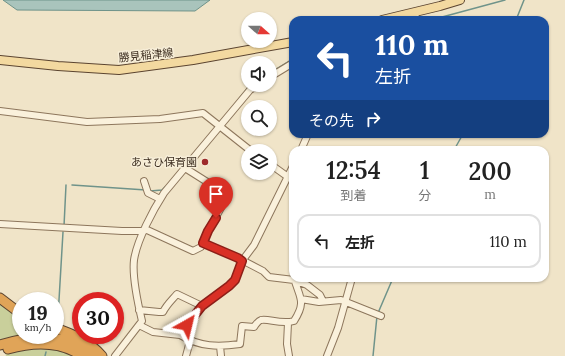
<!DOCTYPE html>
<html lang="ja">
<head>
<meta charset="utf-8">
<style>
	body { margin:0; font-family:Lora,"Noto Sans JP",serif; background:#f2f2f2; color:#222; height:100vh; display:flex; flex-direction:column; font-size:15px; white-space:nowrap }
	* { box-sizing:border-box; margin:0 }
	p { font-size:13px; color:#767676 }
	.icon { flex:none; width:22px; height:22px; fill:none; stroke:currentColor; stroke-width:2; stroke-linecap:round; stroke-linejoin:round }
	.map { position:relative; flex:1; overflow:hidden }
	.drawer { position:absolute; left:289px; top:146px; width:260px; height:136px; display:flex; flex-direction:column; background:#fff; border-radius:12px; box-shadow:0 1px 3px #0004 }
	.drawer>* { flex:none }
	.hud { position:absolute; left:289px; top:16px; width:260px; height:122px; border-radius:12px; box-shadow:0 1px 3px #0004; background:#1a4fa0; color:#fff; overflow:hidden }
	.needle { width:26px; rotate:111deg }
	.fabs { position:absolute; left:241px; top:12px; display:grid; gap:8px }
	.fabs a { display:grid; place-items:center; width:36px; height:36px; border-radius:50%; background:#fff; box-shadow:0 1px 3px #0004; font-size:20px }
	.speed { position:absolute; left:12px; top:292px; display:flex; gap:8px; font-size:20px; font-weight:700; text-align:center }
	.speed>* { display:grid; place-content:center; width:52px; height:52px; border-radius:50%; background:#fff; box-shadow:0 1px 3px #0004; line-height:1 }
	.speed small { font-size:10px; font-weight:400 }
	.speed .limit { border:6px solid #d22; background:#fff; color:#111 }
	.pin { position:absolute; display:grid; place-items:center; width:34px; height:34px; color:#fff; margin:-41px -17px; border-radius:50% 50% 50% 0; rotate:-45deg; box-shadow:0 0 4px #0007 }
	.pin .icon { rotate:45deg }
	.me { position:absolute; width:44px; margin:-22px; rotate:37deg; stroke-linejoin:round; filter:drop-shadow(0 0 3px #0008) }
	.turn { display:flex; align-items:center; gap:14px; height:84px; padding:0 20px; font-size:18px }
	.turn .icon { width:52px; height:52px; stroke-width:2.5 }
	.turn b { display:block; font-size:28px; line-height:34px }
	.then { display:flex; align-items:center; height:38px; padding:0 20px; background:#0003; gap:8px; font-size:15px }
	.eta { display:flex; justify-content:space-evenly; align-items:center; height:68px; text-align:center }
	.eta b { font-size:24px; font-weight:600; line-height:28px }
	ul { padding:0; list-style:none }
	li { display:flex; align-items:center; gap:12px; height:54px; margin:0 8px 6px; padding:0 12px; border:2px solid #e0e0e0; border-radius:12px }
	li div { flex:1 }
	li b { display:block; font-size:15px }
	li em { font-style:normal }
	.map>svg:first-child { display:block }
	.green { fill:#c9cf9b }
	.water { fill:#a9c4bc; stroke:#6f938a }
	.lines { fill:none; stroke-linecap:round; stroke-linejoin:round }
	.stream { stroke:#6f938a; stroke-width:1.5 }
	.minor-casing { stroke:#8d765c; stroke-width:8 }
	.major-casing { stroke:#5b4430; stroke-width:10 }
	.highway-casing { stroke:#5b4430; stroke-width:11 }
	.minor { stroke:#faf1dc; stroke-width:6 }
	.major { stroke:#f3d9a0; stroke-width:8 }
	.highway { stroke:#e0a458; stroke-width:9 }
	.route-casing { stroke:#8d1f18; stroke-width:10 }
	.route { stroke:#d93025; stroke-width:7 }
	.poi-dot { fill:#9e2a2b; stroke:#f7eed8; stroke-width:1.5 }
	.labels { text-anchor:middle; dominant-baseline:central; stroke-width:3; stroke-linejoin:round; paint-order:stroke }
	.street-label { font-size:11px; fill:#3d2e20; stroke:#f7eed8 }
	.poi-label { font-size:11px; fill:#3d2e20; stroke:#f7eed8; text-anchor:end }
</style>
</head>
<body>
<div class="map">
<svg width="565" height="356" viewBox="0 0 565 356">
	<rect width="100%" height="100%" fill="#f0e4c8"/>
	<path class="green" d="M0,300L21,316V335H55V330L88,349L1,342L0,338Z
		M32,348H60L78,356H6L5,353Z"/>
	<path class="water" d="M3,0H210L195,11L17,10Z"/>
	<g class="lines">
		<path class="stream" d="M431,20L505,0
			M516,20L524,0
			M270,73L293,59
			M238,100L250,85
			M454,150L463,134
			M72,185L146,190
			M150,191L162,190L165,187
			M64,226L66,185
			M378,313L393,278
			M58,317L63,232
			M45,356L46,352
			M373,356L377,316"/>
		<g class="minor-casing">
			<path id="minor" d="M406,20L415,16L417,12
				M270,77L293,63
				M0,111L87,122L160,119L203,113L251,151
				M301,150L308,134
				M270,164L288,177
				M144,181L148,193L160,199
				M0,224L122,231H144
				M145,229L193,251L201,247L208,231L222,206L224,194L223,192L185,168
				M203,243L238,258L263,271L269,277L294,280L307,285L320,295L323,301
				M301,299L319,302L341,300L381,316
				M139,310L159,312H163C167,304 172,300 177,294L202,306
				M288,323L287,344L289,356
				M139,325L153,332L180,335L202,306L229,286L235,279L242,261L254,245L293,166
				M180,335C200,347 218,347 240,344L242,326L254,327C256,324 258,321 261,320C268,318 281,325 294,321C307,301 299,297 294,278
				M220,346L221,356
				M115,356L142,321C138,304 132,276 134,260C137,240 153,210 164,193L250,90L258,85
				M186,356L190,341
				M327,356L338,328L352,278"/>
		</g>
		<g class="major-casing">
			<path id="major" d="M382,20L440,6L460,0
				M0,60L58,66L119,70L193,60L293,42"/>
		</g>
		<g class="highway-casing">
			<path id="highway" d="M0,298L21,314
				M55,328C73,334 89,341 102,356
				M0,345C34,335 64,332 93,356
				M8,349C33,342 60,341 82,356"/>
		</g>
		<use href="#minor" class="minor"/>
		<use href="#major" class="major"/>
		<use href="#highway" class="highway"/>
	</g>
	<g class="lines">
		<g class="route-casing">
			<path id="route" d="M187,325L202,306L229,286L235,280L242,261L238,258L203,243L208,231L216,218"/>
		</g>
		<use href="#route" class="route"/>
	</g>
	<circle class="poi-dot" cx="205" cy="162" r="4"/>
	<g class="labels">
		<g class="street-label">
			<text transform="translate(146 55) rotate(-6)">勝見稲津線</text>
		</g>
		<g class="poi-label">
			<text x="197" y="162">あさひ保育園</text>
		</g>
	</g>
</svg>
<div class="fabs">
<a><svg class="needle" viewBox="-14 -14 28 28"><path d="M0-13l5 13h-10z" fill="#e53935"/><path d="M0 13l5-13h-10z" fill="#767676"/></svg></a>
<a><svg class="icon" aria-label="sound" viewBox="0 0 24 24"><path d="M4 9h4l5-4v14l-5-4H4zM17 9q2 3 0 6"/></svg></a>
<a><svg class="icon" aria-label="search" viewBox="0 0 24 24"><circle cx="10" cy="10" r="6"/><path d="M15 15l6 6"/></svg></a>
<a><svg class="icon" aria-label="layers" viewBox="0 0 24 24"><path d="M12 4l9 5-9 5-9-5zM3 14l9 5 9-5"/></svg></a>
</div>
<div class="speed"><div>19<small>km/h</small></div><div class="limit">30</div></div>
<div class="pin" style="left:216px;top:218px;background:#d93025"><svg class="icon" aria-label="arrive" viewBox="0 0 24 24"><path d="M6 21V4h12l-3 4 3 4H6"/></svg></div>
<svg class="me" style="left:187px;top:325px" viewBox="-20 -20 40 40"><path d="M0-17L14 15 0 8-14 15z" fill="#d93025" stroke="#fff" stroke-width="4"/></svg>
<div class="hud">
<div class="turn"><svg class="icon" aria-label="left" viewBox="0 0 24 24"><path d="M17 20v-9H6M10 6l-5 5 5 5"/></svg><div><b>110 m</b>左折</div></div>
<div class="then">その先<svg class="icon" aria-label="right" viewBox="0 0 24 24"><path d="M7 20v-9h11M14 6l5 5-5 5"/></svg></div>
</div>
<section class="drawer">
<div class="eta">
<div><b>12:54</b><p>到着</p></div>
<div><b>1</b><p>分</p></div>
<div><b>200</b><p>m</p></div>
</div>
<ul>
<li><svg class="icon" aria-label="left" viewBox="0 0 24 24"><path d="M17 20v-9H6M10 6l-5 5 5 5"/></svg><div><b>左折</b></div><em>110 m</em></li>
</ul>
</section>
</div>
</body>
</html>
